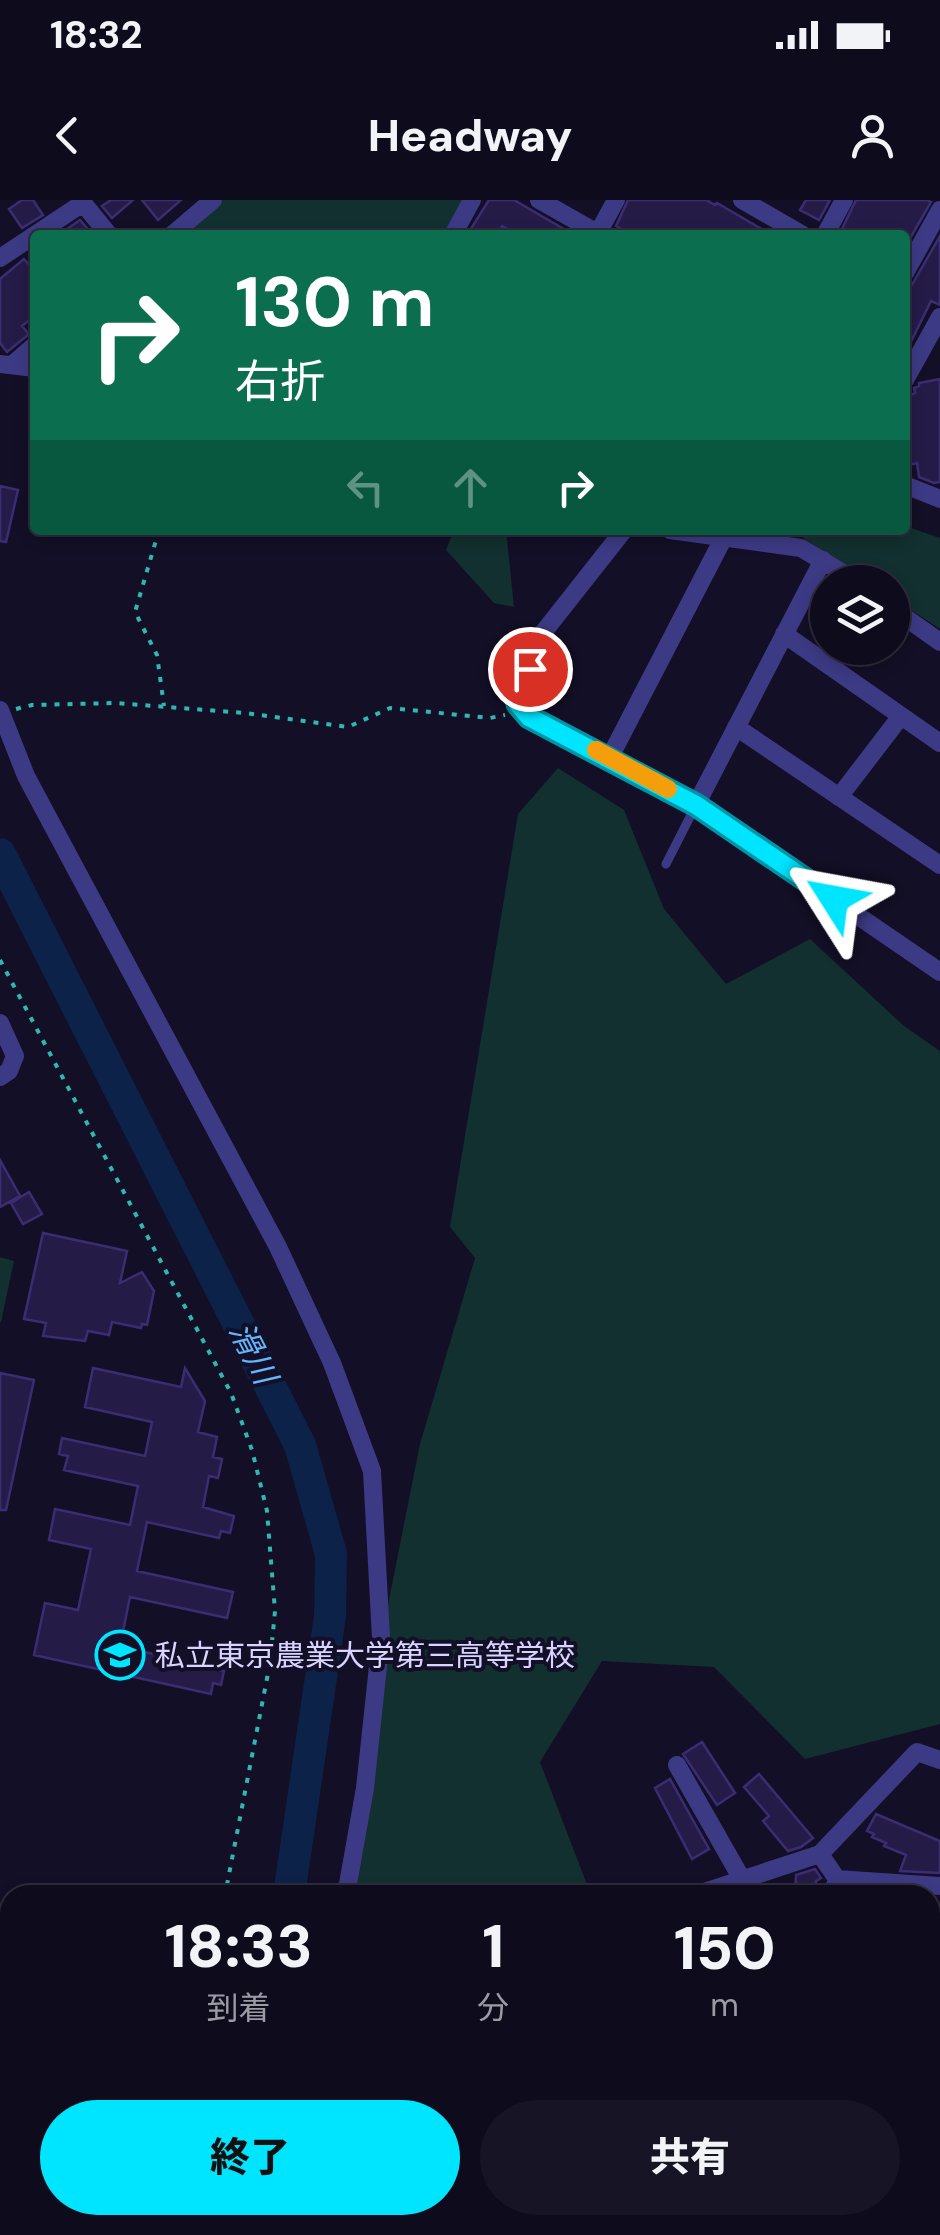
<!DOCTYPE html>
<html lang="ja">
<head>
<meta charset="utf-8">
<style>
	body { margin:0; font-family:"DM Sans","Noto Sans JP",sans-serif; background:#171425; color:#f1f3f6; height:100vh; display:flex; flex-direction:column; font-size:38px; white-space:nowrap }
	* { box-sizing:border-box; margin:0 }
	p { font-size:32px; color:#9b9ba3 }
	.icon { flex:none; width:55px; height:55px; fill:none; stroke:currentColor; stroke-width:2; stroke-linecap:round; stroke-linejoin:round }
	.map { position:relative; flex:1; overflow:hidden }
	.details { position:absolute; left:0px; top:1685px; width:940px; height:350px; display:flex; flex-direction:column; background:#0e0b1c; border-radius:30px 30px 0 0; box-shadow:0 5px 15px #0003,0 0 0 2px #2e2b3b }
	.details>* { flex:none }
	.hud { position:absolute; left:30px; top:30px; width:880px; height:305px; border-radius:10px; box-shadow:0 5px 15px #0003,0 0 0 2px #2e2b3b; background:#0b6e4f; color:#fff; overflow:hidden }
	.controls { position:absolute; left:810px; top:365px; display:grid; gap:20px }
	.controls a { display:grid; place-items:center; width:100px; height:100px; border-radius:50%; background:#0e0b1c; box-shadow:0 5px 15px #0003,0 0 0 2px #2e2b3b; font-size:50px }
	.pin { position:absolute; display:grid; place-items:center; width:85px; height:85px; color:#fff; margin:-42px; border:5px solid #fff; border-radius:50%; box-shadow:0 2px 10px #0007 }
	.me { position:absolute; width:110px; margin:-55px; rotate:304deg; stroke-linejoin:round; filter:drop-shadow(0 0 8px #0008) }
	.turn { display:flex; align-items:center; gap:35px; height:210px; padding:0 40px; font-size:45px }
	.turn .icon { width:130px; height:130px; stroke-width:2.5 }
	.turn b { display:block; font-size:70px; line-height:85px }
	.lanes { display:flex; align-items:center; height:95px; padding:0 40px; background:#0003; justify-content:center; gap:50px; direction:ltr }
	.lanes .off { opacity:.35 }
	.eta { display:flex; justify-content:space-evenly; align-items:center; height:170px; text-align:center }
	.eta b { font-size:60px; font-weight:800; line-height:70px }
	.button { display:flex; gap:20px; margin-top:auto; padding:20px 40px }
	.button a { flex:1; height:115px; border-radius:60px; background:#00e5ff; color:#111; font-size:40px; font-weight:800; line-height:115px; text-align:center }
	.button a+a { background:#171425; color:#f1f3f6 }
	.status { display:flex; justify-content:space-between; align-items:center; height:70px; padding:0 50px; background:#0e0b1c; direction:ltr }
	.status svg { height:28px; fill:currentColor }
	header { display:flex; justify-content:space-between; align-items:center; height:130px; padding:0 40px; background:#0e0b1c; font-size:45px; font-weight:800 }
	.map>svg:first-child { display:block }
	.green { fill:#12302f }
	.lines { fill:none; stroke-linecap:round; stroke-linejoin:round }
	.river { stroke:#0c2248; stroke-width:32 }
	.building { fill:#241b47; stroke:#3b2d73; stroke-width:2.5 }
	.path { stroke:#2fb8b0; stroke-width:4; stroke-dasharray:5 8; stroke-linecap:butt }
	.lane { stroke:#3d3a85; stroke-width:9 }
	.street { stroke:#3d3a85; stroke-width:18 }
	.route-casing { stroke:#0095a6; stroke-width:25 }
	.route { stroke:#00e5ff; stroke-width:18 }
	.slow { stroke:#f59e0b; stroke-width:18 }
	.labels { text-anchor:middle; dominant-baseline:central; stroke-width:8; stroke-linejoin:round; paint-order:stroke }
	.poi-label { font-size:30px; fill:#d9d4ff; stroke:#130f26; text-anchor:start }
	.water-label { font-size:32px; font-style:italic; fill:#62b6ff; stroke:#130f26 }
</style>
</head>
<body>
<div class="status"><b>18:32</b><svg viewBox="0 0 49 12"><path d="M0 12V9h3v3zM5 12V6h3v6zM10 12V3h3v9zM15 12V0h3v12zM26 1h20v11H26zM47 4h2v5h-2z"/></svg></div>
<header><svg class="icon" aria-label="back" viewBox="0 0 24 24"><path d="M15 5l-7 7 7 7"/></svg>Headway<svg class="icon" aria-label="person" viewBox="0 0 24 24"><circle cx="12" cy="8" r="4"/><path d="M4 21q1-7 8-7t8 7"/></svg></header>
<div class="map">
<svg width="940" height="2035" viewBox="0 0 940 2035">
	<rect width="100%" height="100%" fill="#130f26"/>
	<path class="green" d="M223,0H463L444,35H187L186,30Z
		M905,326L940,338V429L893,398L892,382H870L794,332L784,330H905Z
		M454,330H506L514,407L494,403L446,350Z
		M558,568L624,610L664,709L726,784L810,739L904,826L940,851V1524L805,1559L714,1467L602,1461L540,1562L591,1695H341L342,1669L389,1400L420,1244L475,1058L450,1027L518,614Z
		M0,1057L14,1061L1,1122H0Z
		M0,1834H10V2025H152V2035H0Z
		M338,2025H901L913,2035H341Z"/>
	<g class="lines">
		<path class="river" d="M0,654L300,1245L331,1354L330,1416L289,1695
			M248,2025L249,2035"/>
	</g>
	<path class="building" d="M22,0H33L43,15L22,28L9,9Z
		M111,0H133L112,18L102,6Z
		M142,0H181L158,20Z
		M489,0H514L574,35H518L502,26L499,32L505,35H467Z
		M628,0H706L715,5L717,3L772,35H632L616,26Z
		M806,0H830L819,20L800,10Z
		M856,0H927L931,2L905,47V35L840,33Z
		M80,20L93,35H59L70,27Z
		M940,36V105L931,101L905,154V97Z
		M24,59L35,72V116L22,126L29,134L7,152L0,143V79Z
		M940,179V282L934,283L919,277L917,263L905,266V198L915,193L914,188L919,186V183Z
		M0,286L18,290L6,342L0,341Z
		M0,960L20,996L0,1007Z
		M29,992L42,1014L23,1024L11,1003Z
		M43,1033L127,1051L120,1083L142,1072L154,1091L147,1125L142,1124L141,1128L112,1122L109,1135L88,1131L85,1141L43,1136L46,1123L24,1119Z
		M93,1168L181,1187L185,1168L205,1201L198,1232L217,1237L213,1257L222,1259L218,1278L209,1276L203,1307L234,1316L230,1333L221,1331L219,1338L147,1322L137,1371L233,1392L227,1418L130,1397L120,1446L224,1471L221,1485L213,1483L211,1494L34,1455L45,1403L78,1410L91,1349L49,1340L55,1309L130,1325L138,1286L64,1270L68,1256L59,1254L62,1238L145,1256L152,1222L85,1207Z
		M0,1173L34,1180L6,1310H0Z
		M702,1542L735,1593L717,1605L683,1554Z
		M759,1574L813,1638L801,1647L788,1651L763,1621L769,1616L744,1587Z
		M670,1579L709,1649L692,1659L655,1588Z
		M876,1614L940,1641V1673L900,1671L906,1655L884,1646L886,1643L872,1637L874,1634L867,1631Z
		M815,1669L821,1678L816,1681L815,1695H795L796,1675Z"/>
	<g class="lines">
		<path class="path" d="M159,330L135,412L157,455L164,506
			M16,509L32,505L115,503L245,513L348,527L390,508L490,518L505,515
			M0,760L231,1193L252,1250L267,1311L275,1411L270,1463L225,1695
			M195,2025L196,2035"/>
		<path class="lane" d="M666,664L696,605"/>
		<path class="street" d="M539,0L601,35
			M742,0L803,35
			M598,33L616,0
			M172,35L213,0
			M453,35L472,0
			M825,35L844,0
			M0,58L83,3L109,35
			M905,73L940,10
			M0,164L35,168
			M12,165L35,145
			M905,180L940,117
			M905,285L940,299
			M624,330L542,434L518,503L529,517L696,605L940,772
			M670,330L801,348L858,382
			M892,408L940,442
			M784,434L940,543
			M0,510L26,576L278,1047L332,1163L372,1271L381,1438L365,1588L346,1695
			M736,527L940,665
			M610,557L723,339
			M839,597L901,516
			M696,605L823,360
			M0,823L15,856L9,871L0,877
			M677,1565L743,1681
			M820,1654L837,1679L832,1695
			M837,1679L940,1686
			M695,1695L820,1654L917,1552L940,1560
			M930,1806L940,1808
			M930,1898L940,1904
			M319,2025L320,2035"/>
	</g>
	<g class="lines">
		<g class="route-casing">
			<path id="route" d="M530,469L518,504L529,517L696,605L834,699"/>
		</g>
		<use href="#route" class="route"/>
		<path class="slow" d="M596,550L668,589"/>
	</g>
	<defs>
		<g id="school-ring" transform="scale(2.5)"><circle r="9.5" fill="#130f26" stroke="#00e5ff" stroke-width="1.5"/><path d="M0-5L7-2L0 1L-7-2ZM-4 1L0 2.5L4 1V4Q0 6-4 4Z" fill="#00e5ff"/></g>
	</defs>
	<g fill-rule="evenodd">
		<use href="#school-ring" x="120" y="1455"/>
	</g>
	<g class="labels">
		<g class="poi-label">
			<text x="155" y="1455">私立東京農業大学第三高等学校</text>
		</g>
		<g class="water-label">
			<text transform="translate(253 1153) rotate(63)">滑川</text>
		</g>
	</g>
</svg>
<div class="controls">
<a><svg class="icon" aria-label="layers" viewBox="0 0 24 24"><path d="M12 4l9 5-9 5-9-5zM3 14l9 5 9-5"/></svg></a>
</div>
<div class="pin" style="left:530px;top:469px;background:#d93025"><svg class="icon" aria-label="arrive" viewBox="0 0 24 24"><path d="M6 21V4h12l-3 4 3 4H6"/></svg></div>
<svg class="me" style="left:834px;top:699px" viewBox="-20 -20 40 40"><path d="M0-17L14 15 0 8-14 15z" fill="#00e5ff" stroke="#fff" stroke-width="4"/></svg>
<div class="hud">
<div class="turn"><svg class="icon" aria-label="right" viewBox="0 0 24 24"><path d="M7 20v-9h11M14 6l5 5-5 5"/></svg><div><b>130 m</b>右折</div></div>
<div class="lanes"><svg class="icon off" aria-label="left" viewBox="0 0 24 24"><path d="M17 20v-9H6M10 6l-5 5 5 5"/></svg><svg class="icon off" aria-label="ahead" viewBox="0 0 24 24"><path d="M12 20V5M6 11l6-6 6 6"/></svg><svg class="icon" aria-label="right" viewBox="0 0 24 24"><path d="M7 20v-9h11M14 6l5 5-5 5"/></svg></div>
</div>
<section class="details">
<div class="eta">
<div><b>18:33</b><p>到着</p></div>
<div><b>1</b><p>分</p></div>
<div><b>150</b><p>m</p></div>
</div>
<div class="button"><a>終了</a><a>共有</a></div>
</section>
</div>
</body>
</html>
